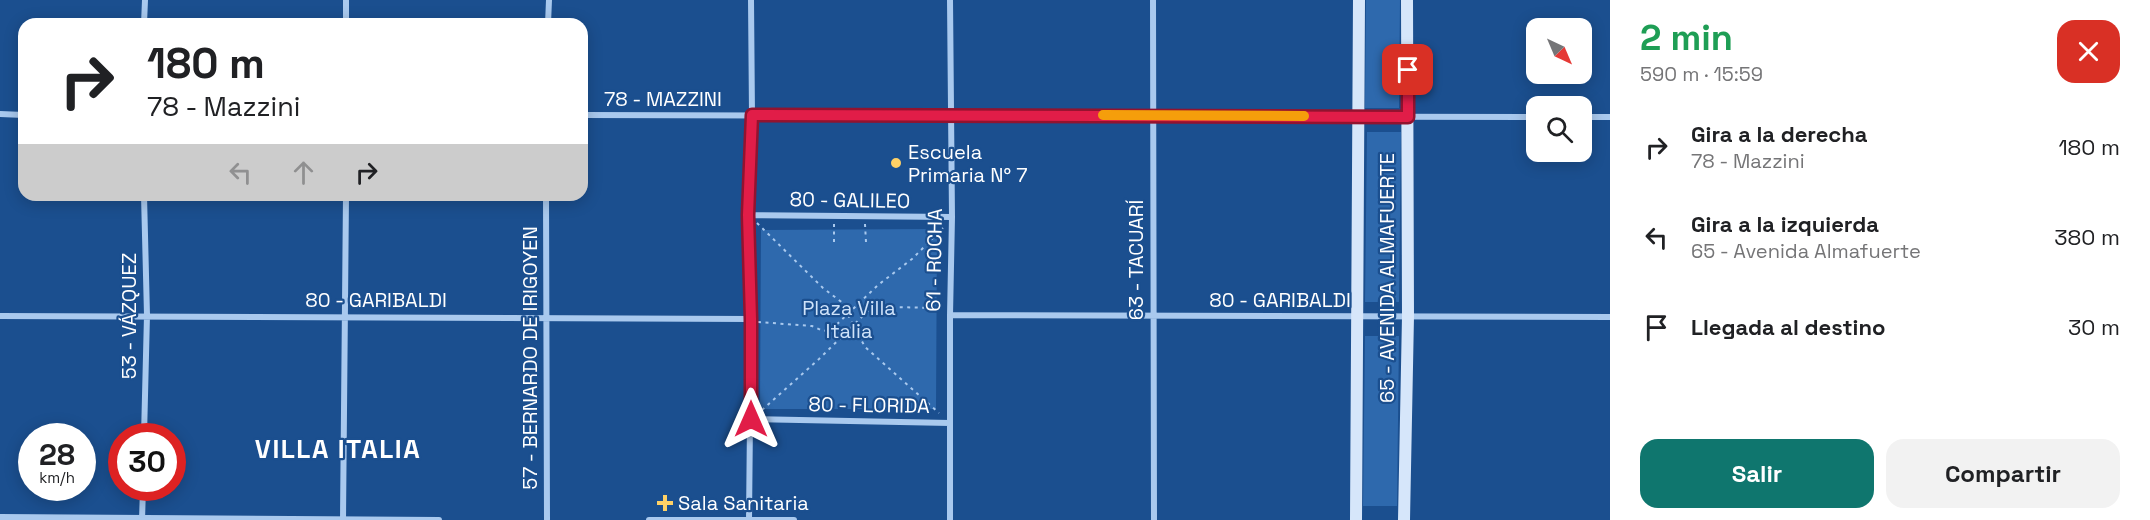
<!DOCTYPE html>
<html lang="es">
<head>
<meta charset="utf-8">
<style>
	body { margin:0; font-family:"Space Grotesk",sans-serif; background:#f2f2f2; color:#202124; height:100vh; display:flex; flex-direction:column; font-size:22px; white-space:nowrap }
	* { box-sizing:border-box; margin:0 }
	p { font-size:20px; color:#757577 }
	.icon { flex:none; width:33px; height:33px; fill:none; stroke:currentColor; stroke-width:2; stroke-linecap:round; stroke-linejoin:round }
	.map { position:relative; flex:1; overflow:hidden }
	.side { display:flex; flex-direction:column; background:#fff; width:540px }
	.side>* { flex:none }
	.banner { position:absolute; left:18px; top:18px; width:570px; height:183px; border-radius:18px; box-shadow:0 3px 15px #0003; background:#fff; color:#202124; overflow:hidden }
	.needle { width:39px; rotate:136deg }
	.tools { position:absolute; left:1526px; top:18px; display:grid; gap:12px }
	.tools a { display:grid; place-items:center; width:66px; height:66px; border-radius:12px; background:#fff; box-shadow:0 3px 15px #0003; font-size:30px }
	.speed { position:absolute; left:18px; top:423px; display:flex; gap:12px; font-size:30px; font-weight:700; text-align:center }
	.speed>* { display:grid; place-content:center; width:78px; height:78px; border-radius:50%; background:#fff; box-shadow:0 3px 15px #0003; line-height:1 }
	.speed small { font-size:15px; font-weight:400 }
	.speed .limit { border:9px solid #d22; background:#fff; color:#111 }
	.pin { position:absolute; display:grid; place-items:center; width:51px; height:51px; color:#fff; margin:-26px; border-radius:12px; box-shadow:0 3px 9px #0006 }
	.me { position:absolute; width:66px; margin:-33px; rotate:0deg; stroke-linejoin:round; filter:drop-shadow(0 0 4px #0008) }
	.turn { display:flex; align-items:center; gap:21px; height:126px; padding:0 30px; font-size:27px }
	.turn .icon { width:78px; height:78px; stroke-width:2.5 }
	.turn b { display:block; font-size:42px; line-height:51px }
	.lanes { display:flex; align-items:center; height:57px; padding:0 30px; background:#0003; justify-content:center; gap:30px; direction:ltr }
	.lanes .off { opacity:.35 }
	.round { display:grid; place-items:center; flex:none; width:63px; height:63px; border-radius:18px; background:#f2f2f2 }
	.head { display:flex; align-items:center; justify-content:space-between; height:102px; padding:0 30px }
	h1 { font-size:36px; font-weight:600; line-height:45px; color:#1e9e55 }
	.primary-button { display:flex; gap:12px; margin-top:auto; padding:12px 30px }
	.primary-button a { flex:1; height:69px; border-radius:18px; background:#0f766e; color:#fff; font-size:24px; font-weight:600; line-height:69px; text-align:center }
	.primary-button a+a { background:#f2f2f2; color:#202124 }
	ul { padding:0; list-style:none }
	li { display:flex; align-items:center; gap:18px; height:90px; padding:0 30px }
	li div { flex:1 }
	li b { display:block; font-size:22px }
	li em { font-style:normal }
	main { display:flex; flex:1; min-height:0 }
	.map>svg:first-child { display:block }
	.green { fill:#2e69ad }
	.lines { fill:none; stroke-linecap:round; stroke-linejoin:round }
	.path { stroke:#a9c9ee; stroke-width:2; stroke-dasharray:3 4.5; stroke-linecap:butt }
	.minor { stroke:#a9c9ee; stroke-width:6 }
	.secondary { stroke:#d6e6fa; stroke-width:12 }
	.route-casing { stroke:#92132f; stroke-width:15 }
	.route { stroke:#e11d48; stroke-width:10 }
	.slow { stroke:#f59e0b; stroke-width:10 }
	.poi-dot { fill:#ffd166; stroke:#1b4f8f; stroke-width:2 }
	.labels { text-anchor:middle; dominant-baseline:central; stroke-width:4.5; stroke-linejoin:round; paint-order:stroke }
	.street-label { font-size:20px; fill:#fff; stroke:#1b4f8f }
	.poi-label { font-size:20px; fill:#fff; stroke:#1b4f8f; text-anchor:start }
	.park-label { font-size:20px; fill:#cfe3fa; stroke:#1b4f8f }
	.district-label { font-size:26px; font-weight:bold; letter-spacing:1.5px; fill:#fff; stroke:#1b4f8f }
</style>
</head>
<body>
<main>
<div class="map">
<svg width="1610" height="520" viewBox="0 0 1610 520">
	<rect width="100%" height="100%" fill="#1b4f8f"/>
	<path class="green" d="M1366,0H1400L1399,108H1365Z
		M1367,132H1401L1399,302H1365Z
		M937,229L936,409H760L761,230Z
		M1365,336H1399L1397,506H1363Z"/>
	<g class="lines">
		<path class="path" d="M757,223L823,288L852,310
			M865,224L866,242
			M834,242V224
			M848,315L865,347L939,413
			M758,322L812,326L823,331L831,330L878,285L912,259L943,228
			M762,410L819,359L875,304L890,307L941,308"/>
		<path class="minor" d="M346,0V24
			M950,0L952,217L950,315V520
			M1153,0L1154,520
			M144,24L145,0
			M548,24L549,0
			M0,114L24,115
			M582,115L1536,117
			M1581,117H1610
			M546,195L547,520
			M748,215L952,217
			M950,315L1610,317
			M0,316L751,319
			M751,419L950,423
			M144,436L147,315L144,195
			M0,517L439,520
			M142,520L143,488
			M343,520L346,195
			M649,520H794
			M749,520L751,322L748,215L752,115L751,0"/>
		<path class="secondary" d="M1356,520L1359,0
			M1404,520L1408,316L1407,0"/>
	</g>
	<g class="lines">
		<g class="route-casing">
			<path id="route" d="M751,419V319L748,215L752,115L1408,117V70"/>
		</g>
		<use href="#route" class="route"/>
		<path class="slow" d="M1103,115L1304,116"/>
	</g>
	<g class="poi-dot">
		<circle cx="896" cy="163" r="6"/>
		<path d="M662 494h6v6h6v6h-6v6h-6v-6h-6v-6h6z"/>
	</g>
	<g class="labels">
		<g class="street-label">
			<text x="663" y="99">78 - MAZZINI</text>
			<text transform="translate(850 200) rotate(1)">80 - GALILEO</text>
			<text transform="translate(934 260) rotate(-89)">61 - ROCHA</text>
			<text transform="translate(1136 260) rotate(-90)">63 - TACUARÍ</text>
			<text transform="translate(1387 278) rotate(-90)">65 - AVENIDA ALMAFUERTE</text>
			<text x="376" y="300">80 - GARIBALDI</text>
			<text x="1280" y="300">80 - GARIBALDI</text>
			<text transform="translate(129 316) rotate(-90)">53 - VÁZQUEZ</text>
			<text transform="translate(530 358) rotate(-90)">57 - BERNARDO DE IRIGOYEN</text>
			<text transform="translate(869 405) rotate(1)">80 - FLORIDA</text>
		</g>
		<g class="poi-label">
			<text x="908" y="152">Escuela<tspan x="908" dy="23">Primaria N° 7</tspan></text>
			<text x="678" y="503">Sala Sanitaria</text>
		</g>
		<g class="park-label">
			<text x="849" y="308">Plaza Villa<tspan x="849" dy="23">Italia</tspan></text>
		</g>
		<g class="district-label">
			<text x="338" y="449">VILLA ITALIA</text>
		</g>
	</g>
</svg>
<div class="tools">
<a><svg class="needle" viewBox="-14 -14 28 28"><path d="M0-13l5 13h-10z" fill="#e53935"/><path d="M0 13l5-13h-10z" fill="#757577"/></svg></a>
<a><svg class="icon" aria-label="search" viewBox="0 0 24 24"><circle cx="10" cy="10" r="6"/><path d="M15 15l6 6"/></svg></a>
</div>
<div class="speed"><div>28<small>km/h</small></div><div class="limit">30</div></div>
<div class="pin" style="left:1408px;top:70px;background:#d93025"><svg class="icon" aria-label="arrive" viewBox="0 0 24 24"><path d="M6 21V4h12l-3 4 3 4H6"/></svg></div>
<svg class="me" style="left:751px;top:419px" viewBox="-20 -20 40 40"><path d="M0-17L14 15 0 8-14 15z" fill="#e11d48" stroke="#fff" stroke-width="4"/></svg>
<div class="banner">
<div class="turn"><svg class="icon" aria-label="right" viewBox="0 0 24 24"><path d="M7 20v-9h11M14 6l5 5-5 5"/></svg><div><b>180 m</b>78 - Mazzini</div></div>
<div class="lanes"><svg class="icon off" aria-label="left" viewBox="0 0 24 24"><path d="M17 20v-9H6M10 6l-5 5 5 5"/></svg><svg class="icon off" aria-label="ahead" viewBox="0 0 24 24"><path d="M12 20V5M6 11l6-6 6 6"/></svg><svg class="icon" aria-label="right" viewBox="0 0 24 24"><path d="M7 20v-9h11M14 6l5 5-5 5"/></svg></div>
</div>
</div>
<section class="side">
<div class="head"><div><h1>2 min</h1><p>590 m · 15:59</p></div><a class="round" style="background:#d93025;color:#fff"><svg class="icon" aria-label="close" viewBox="0 0 24 24"><path d="M6 6l12 12M18 6L6 18"/></svg></a></div>
<ul>
<li><svg class="icon" aria-label="right" viewBox="0 0 24 24"><path d="M7 20v-9h11M14 6l5 5-5 5"/></svg><div><b>Gira a la derecha</b><p>78 - Mazzini</p></div><em>180 m</em></li>
<li><svg class="icon" aria-label="left" viewBox="0 0 24 24"><path d="M17 20v-9H6M10 6l-5 5 5 5"/></svg><div><b>Gira a la izquierda</b><p>65 - Avenida Almafuerte</p></div><em>380 m</em></li>
<li><svg class="icon" aria-label="arrive" viewBox="0 0 24 24"><path d="M6 21V4h12l-3 4 3 4H6"/></svg><div><b>Llegada al destino</b></div><em>30 m</em></li>
</ul>
<div class="primary-button"><a>Salir</a><a>Compartir</a></div>
</section>
</main>
</body>
</html>
